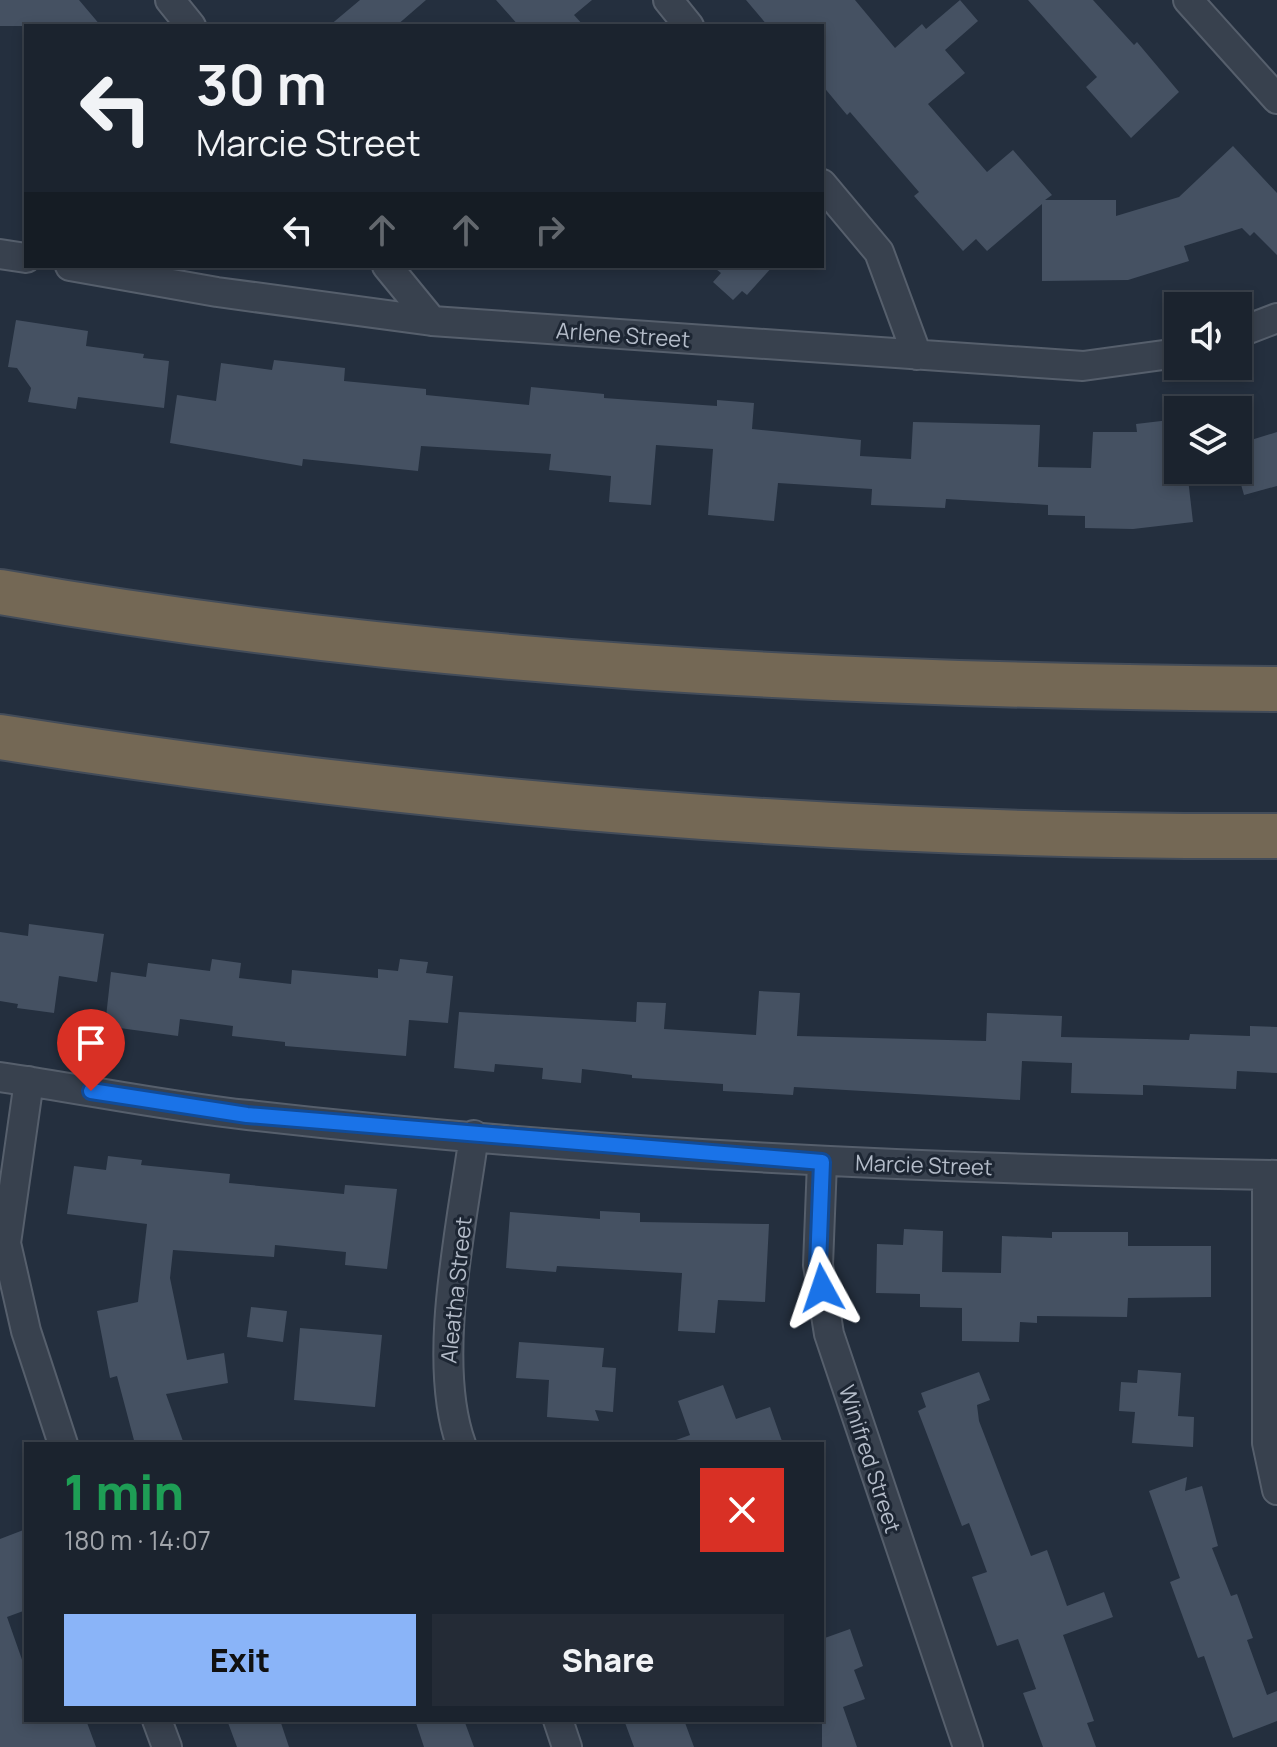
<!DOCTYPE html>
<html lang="en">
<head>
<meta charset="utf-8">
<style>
	body { margin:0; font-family:Manrope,sans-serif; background:#242b36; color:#f1f3f6; height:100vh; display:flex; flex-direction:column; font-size:30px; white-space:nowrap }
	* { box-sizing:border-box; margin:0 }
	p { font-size:26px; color:#a0a4aa }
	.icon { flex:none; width:44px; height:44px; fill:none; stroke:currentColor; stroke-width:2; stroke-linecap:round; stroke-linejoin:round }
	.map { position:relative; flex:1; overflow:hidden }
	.sheet { position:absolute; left:24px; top:1442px; width:800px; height:280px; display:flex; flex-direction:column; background:#1b232e; border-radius:0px; box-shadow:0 4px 12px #0003,0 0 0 2px #39404a }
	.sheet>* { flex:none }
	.hud { position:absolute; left:24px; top:24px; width:800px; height:244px; border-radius:0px; box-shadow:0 4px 12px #0003,0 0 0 2px #39404a; background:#1b232e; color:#f1f3f6; overflow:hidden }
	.fabs { position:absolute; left:1164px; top:292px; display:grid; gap:16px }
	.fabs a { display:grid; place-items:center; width:88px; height:88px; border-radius:0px; background:#1b232e; box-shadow:0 4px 12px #0003,0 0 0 2px #39404a; font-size:40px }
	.pin { position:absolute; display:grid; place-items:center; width:68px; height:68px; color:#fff; margin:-82px -34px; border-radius:50% 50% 50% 0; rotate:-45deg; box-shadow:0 0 8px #0007 }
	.pin .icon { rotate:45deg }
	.me { position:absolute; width:88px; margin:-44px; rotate:355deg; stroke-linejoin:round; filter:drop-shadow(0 0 6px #0008) }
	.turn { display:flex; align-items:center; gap:28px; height:168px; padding:0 40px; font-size:36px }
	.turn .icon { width:104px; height:104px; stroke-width:2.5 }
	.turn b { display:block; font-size:56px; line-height:68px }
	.lanes { display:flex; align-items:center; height:76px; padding:0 40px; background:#0003; justify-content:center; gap:40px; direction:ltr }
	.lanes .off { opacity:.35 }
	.round { display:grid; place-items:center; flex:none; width:84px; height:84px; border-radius:0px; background:#242b36 }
	.summary { display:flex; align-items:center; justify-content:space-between; height:136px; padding:0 40px }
	h1 { font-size:48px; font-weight:800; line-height:60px; color:#1e9e55 }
	.primary-button { display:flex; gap:16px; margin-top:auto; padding:16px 40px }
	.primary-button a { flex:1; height:92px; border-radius:0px; background:#8ab4f8; color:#111; font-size:32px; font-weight:800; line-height:92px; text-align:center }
	.primary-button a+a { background:#242b36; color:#f1f3f6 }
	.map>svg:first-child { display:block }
	.building { fill:#455162 }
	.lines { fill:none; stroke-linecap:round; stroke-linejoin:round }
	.street-casing { stroke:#565f6c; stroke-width:32 }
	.highway-casing { stroke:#434c59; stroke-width:48 }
	.street { stroke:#38414e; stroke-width:28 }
	.highway { stroke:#746855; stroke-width:44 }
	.route-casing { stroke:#114b97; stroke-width:20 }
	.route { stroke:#1a73e8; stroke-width:14 }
	.labels { text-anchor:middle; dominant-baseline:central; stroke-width:6; stroke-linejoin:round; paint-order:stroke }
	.street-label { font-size:22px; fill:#b4bcc9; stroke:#1d2633 }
</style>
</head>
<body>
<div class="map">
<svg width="1277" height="1747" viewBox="0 0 1277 1747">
	<rect width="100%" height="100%" fill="#242f3e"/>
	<path class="building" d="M0,0H79L101,26H0Z
		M360,0H426L396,26H329Z
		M496,0H592L574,15L584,26H519Z
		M746,0H855L895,48L922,24L926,29L960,0L978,21L945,50L965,73L928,104L987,172L1013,150L1052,195L1045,200H1116V216L1179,197L1233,146L1277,193V255L1254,232L1250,236L1242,228L1184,246L1189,261L1128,280L1042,281V204L987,251L976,239L963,251L914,196L919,192L850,112L847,115L822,85V26H768Z
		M1028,0H1093L1134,45L1137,42L1179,92L1131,138L1086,87L1097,77Z
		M712,266H773L747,295L742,291L733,300L713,282L721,273Z
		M16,320L88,331L86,346L144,354L143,358L169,361L164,408L78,397L76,409L28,402L31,388L17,368L8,367Z
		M274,360L345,368L344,381L426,389V395L529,405L531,387L604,394V398L717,406V400L754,403L752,429L861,440L860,456L911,459L913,422L1040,425L1038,467L1091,468L1093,432H1137L1136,424L1178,419V470H1187L1193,522L1133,529L1085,528V516L1048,515V505L946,499L945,508L871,505L872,489L778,483L774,521L708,515L713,449L656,445L651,505L609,502L611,476L549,470L551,454L421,446L418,471L303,459L302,466L170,443L177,395L216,401L221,363L272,370Z
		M1277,432V486L1244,495L1238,474V444Z
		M29,924L104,934L97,982L59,976L54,1013L17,1008L18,1004L0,1001V932L28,936Z
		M212,959L241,963L239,978L291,984L292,970L378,978V969L398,971L400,959L428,962L426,973L453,976L448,1023L409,1020L406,1056L285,1046V1042L232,1036L233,1026L180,1019L178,1036L105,1026L111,972L146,977L148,963L210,971Z
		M759,991L800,993L797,1036L986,1041L987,1013L1062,1016L1061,1037L1189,1040L1190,1034L1250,1036V1026L1277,1027V1073L1237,1071L1236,1089L1143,1085V1095L1071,1093L1072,1063L1022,1061L1020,1100L794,1087L793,1095L723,1091V1084L632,1078V1075L582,1069L581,1083L542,1079L543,1068L495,1064L494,1072L454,1068L459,1012L636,1022L637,1002L666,1003L664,1029L756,1035Z
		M108,1156L142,1160L141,1165L230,1174L229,1183L344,1194L345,1185L397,1189L387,1269L345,1265L346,1252L275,1245L274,1257L173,1250L170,1278L187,1360L224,1353L228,1383L166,1394L184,1444H135L117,1376L110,1378L97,1311L138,1302L147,1224L67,1214L74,1166L106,1170Z
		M600,1211L640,1213V1222L769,1224L765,1302L718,1300L715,1333L678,1331L682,1273L557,1266L556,1272L506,1268L510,1212L600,1219Z
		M904,1229L943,1231L942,1272L1001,1273L1002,1236L1052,1238V1232H1128V1246H1211V1297L1128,1298L1127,1317L1037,1316V1323L1020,1322L1019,1342L962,1341V1308L920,1307V1294L876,1293L877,1244L903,1245Z
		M251,1307L287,1311L283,1342L247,1337Z
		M300,1328L382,1335L375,1407L294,1400Z
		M519,1342L604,1348L602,1367L616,1368L613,1412L595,1410L599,1421L547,1417L549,1380L516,1378Z
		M1138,1370L1181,1373L1178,1416L1194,1417L1193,1447L1132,1443L1135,1412L1119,1411L1121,1382L1137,1383Z
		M979,1372L990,1400L977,1405L979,1421L1031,1556L1047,1550L1067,1606L1104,1592L1113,1617L1063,1635L1094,1721L1087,1723L1096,1747H1043L1023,1693L1036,1689L1018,1639L997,1646L972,1577L987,1572L969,1523L962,1526L918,1411L926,1407L921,1393Z
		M723,1385L736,1419L770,1407L783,1444H677L676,1440L690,1435L678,1401Z
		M1187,1477L1185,1491L1202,1486L1218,1546L1212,1548L1231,1596L1237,1594L1253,1638L1247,1640L1267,1695L1277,1691V1721L1233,1738L1204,1656L1198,1658L1170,1582L1180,1578L1149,1491Z
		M26,1529V1610L7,1617L26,1671V1720H86L96,1747H0V1539Z
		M850,1629L863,1666L854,1670L865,1699L843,1707L857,1747H822V1639Z
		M227,1720H280L289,1747H237Z
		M415,1720H464L474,1747H424Z
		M624,1720H684L694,1747H634Z"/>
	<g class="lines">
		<g class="street-casing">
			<path id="street" d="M170,0L191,26
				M668,0L689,26
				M1188,0L1277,99
				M822,184L879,252L917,355
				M0,254L26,258
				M70,266L217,292L432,321L1083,366L1178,353
				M387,266L432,321
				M1238,333L1277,318
				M0,1077C83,1089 165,1106 248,1115C589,1154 934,1169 1277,1175
				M29,1081L6,1243L26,1331L63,1444
				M822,1162L818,1265L829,1334L968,1747
				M1267,1175V1443L1277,1490
				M461,1444C431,1360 462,1225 474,1135
				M157,1720L167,1747
				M558,1720L567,1747"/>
		</g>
		<g class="highway-casing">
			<path id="highway" d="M0,592C420,665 851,686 1277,689
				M0,737C423,803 849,838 1277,836"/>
		</g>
		<use href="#street" class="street"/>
		<use href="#highway" class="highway"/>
	</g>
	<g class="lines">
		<g class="route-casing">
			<path id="route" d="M91,1091L247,1115L822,1162L818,1265L822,1288"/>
		</g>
		<use href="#route" class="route"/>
	</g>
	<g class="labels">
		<g class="street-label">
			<text transform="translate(623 335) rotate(4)">Arlene Street</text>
			<text transform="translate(924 1165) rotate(2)">Marcie Street</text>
			<text transform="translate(456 1290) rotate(-84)">Aleatha Street</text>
			<text transform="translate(870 1459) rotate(72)">Winifred Street</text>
		</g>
	</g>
</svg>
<div class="fabs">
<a><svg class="icon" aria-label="sound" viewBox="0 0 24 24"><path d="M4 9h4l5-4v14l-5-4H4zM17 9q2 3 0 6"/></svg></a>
<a><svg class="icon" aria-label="layers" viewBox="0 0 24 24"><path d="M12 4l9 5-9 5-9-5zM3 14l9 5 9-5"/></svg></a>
</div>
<div class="pin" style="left:91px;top:1091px;background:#d93025"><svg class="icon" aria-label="arrive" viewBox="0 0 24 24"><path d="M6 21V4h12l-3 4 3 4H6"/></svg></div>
<svg class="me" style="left:822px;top:1288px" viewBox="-20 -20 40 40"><path d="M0-17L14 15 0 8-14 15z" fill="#1a73e8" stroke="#fff" stroke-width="4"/></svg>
<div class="hud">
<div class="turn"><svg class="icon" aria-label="left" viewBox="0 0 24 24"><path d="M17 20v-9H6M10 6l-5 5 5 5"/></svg><div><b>30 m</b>Marcie Street</div></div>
<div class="lanes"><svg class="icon" aria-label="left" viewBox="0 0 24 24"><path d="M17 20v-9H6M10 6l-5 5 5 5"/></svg><svg class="icon off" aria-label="ahead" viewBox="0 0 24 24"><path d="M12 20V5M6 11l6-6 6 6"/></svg><svg class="icon off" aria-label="ahead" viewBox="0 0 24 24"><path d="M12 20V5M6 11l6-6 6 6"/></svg><svg class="icon off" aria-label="right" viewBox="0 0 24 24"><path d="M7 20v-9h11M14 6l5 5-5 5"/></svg></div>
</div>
<section class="sheet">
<div class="summary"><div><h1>1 min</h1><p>180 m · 14:07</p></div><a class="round" style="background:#d93025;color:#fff"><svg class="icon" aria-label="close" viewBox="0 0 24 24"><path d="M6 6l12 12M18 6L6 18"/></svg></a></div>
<div class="primary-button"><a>Exit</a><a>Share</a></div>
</section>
</div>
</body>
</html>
